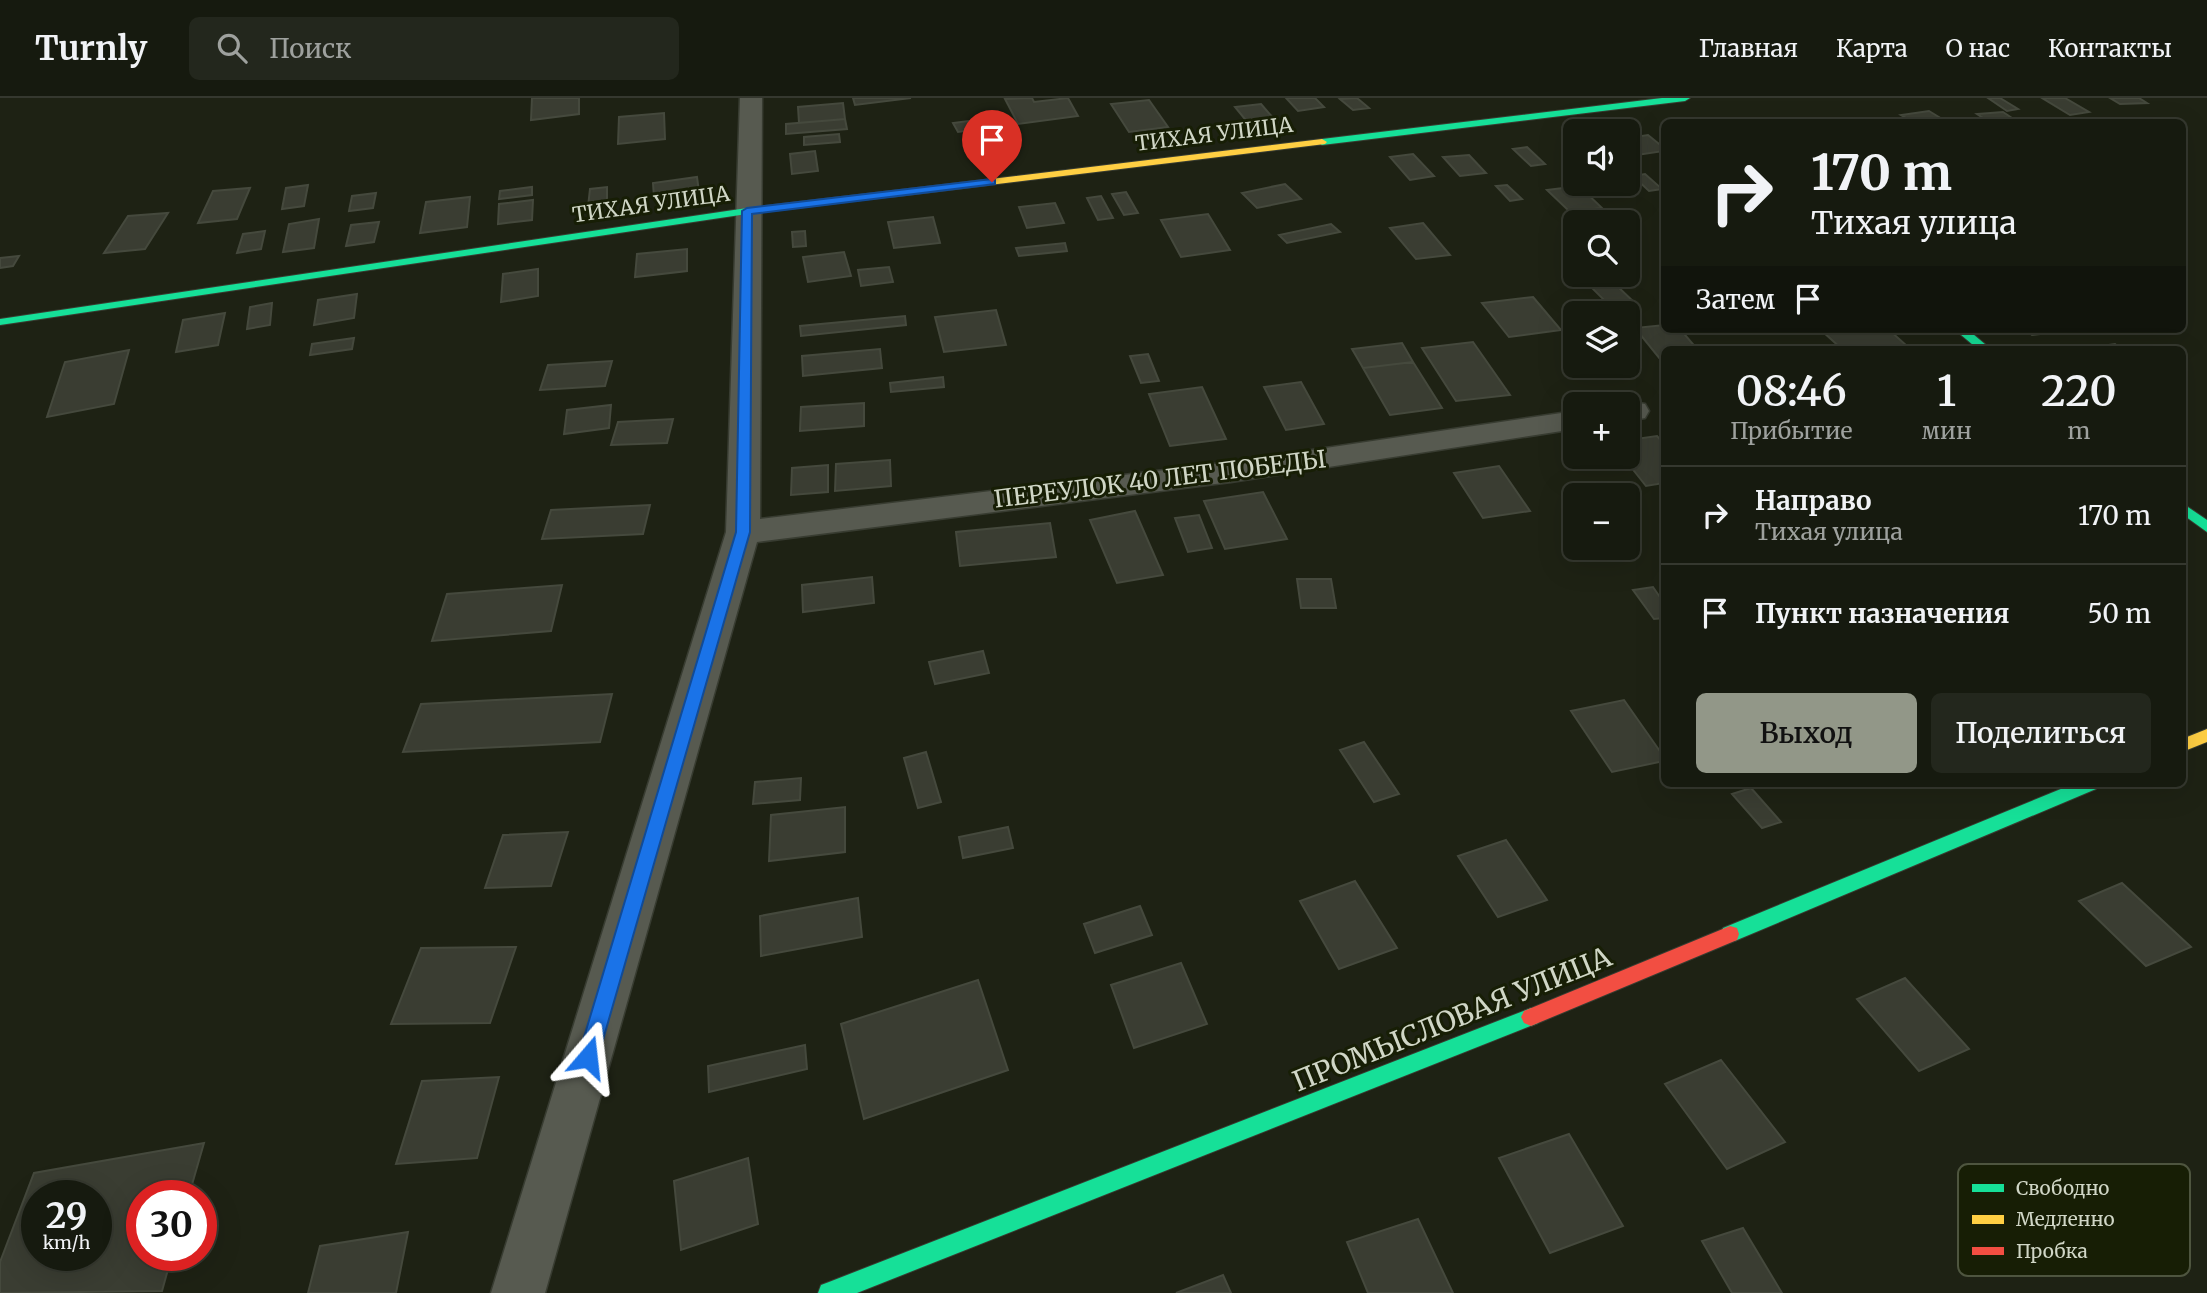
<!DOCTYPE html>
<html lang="ru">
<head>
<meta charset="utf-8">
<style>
	body { margin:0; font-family:Merriweather,serif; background:#23271d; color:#f1f3f6; height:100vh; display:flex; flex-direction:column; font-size:26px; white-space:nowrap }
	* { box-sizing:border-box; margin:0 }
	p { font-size:23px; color:#9ea19e }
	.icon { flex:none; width:38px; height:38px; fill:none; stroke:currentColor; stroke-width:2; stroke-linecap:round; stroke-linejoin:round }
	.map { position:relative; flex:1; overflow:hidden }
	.details { position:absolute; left:1661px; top:248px; width:525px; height:441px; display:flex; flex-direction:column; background:#161a0f; border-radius:10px; box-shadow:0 7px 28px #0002,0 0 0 2px #35382f }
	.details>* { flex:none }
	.banner { position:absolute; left:1661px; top:21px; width:525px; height:214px; border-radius:10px; box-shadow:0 7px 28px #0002,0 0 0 2px #35382f; background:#161a0f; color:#f1f3f6; overflow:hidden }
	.fabs { position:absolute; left:1563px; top:21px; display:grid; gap:14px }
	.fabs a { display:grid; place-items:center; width:77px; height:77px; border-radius:10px; background:#161a0f; box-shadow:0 7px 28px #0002,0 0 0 2px #35382f; font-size:35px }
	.speed { position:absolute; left:21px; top:1082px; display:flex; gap:14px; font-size:35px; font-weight:700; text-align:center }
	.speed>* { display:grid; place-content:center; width:91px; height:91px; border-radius:50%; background:#161a0f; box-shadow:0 7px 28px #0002,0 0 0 2px #35382f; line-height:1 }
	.speed small { font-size:18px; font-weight:400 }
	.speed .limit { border:10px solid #d22; background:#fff; color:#111 }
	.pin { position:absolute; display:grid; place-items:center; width:60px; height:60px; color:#fff; margin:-72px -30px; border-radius:50% 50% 50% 0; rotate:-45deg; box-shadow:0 0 7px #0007 }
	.pin .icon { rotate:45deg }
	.me { position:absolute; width:77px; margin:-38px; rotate:17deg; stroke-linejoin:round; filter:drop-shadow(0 0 5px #0008) }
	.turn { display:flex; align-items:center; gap:24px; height:147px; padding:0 35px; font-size:32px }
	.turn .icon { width:91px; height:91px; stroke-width:2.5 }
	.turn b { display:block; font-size:49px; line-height:60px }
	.then { display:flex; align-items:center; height:66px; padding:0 35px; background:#0003; gap:14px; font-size:26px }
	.eta { display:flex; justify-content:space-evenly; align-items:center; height:119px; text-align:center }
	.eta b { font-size:42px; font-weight:600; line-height:49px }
	.action { display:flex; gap:14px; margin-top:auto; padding:14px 35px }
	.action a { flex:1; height:80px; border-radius:10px; background:#929788; color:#111; font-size:28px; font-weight:600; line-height:80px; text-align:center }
	.action a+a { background:#23271d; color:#f1f3f6 }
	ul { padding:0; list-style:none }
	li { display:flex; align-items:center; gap:21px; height:98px; padding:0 35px; border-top:2px solid #35382f }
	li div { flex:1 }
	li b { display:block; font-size:26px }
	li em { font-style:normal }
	header { display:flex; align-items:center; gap:42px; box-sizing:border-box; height:98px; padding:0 35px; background:#161a0f; border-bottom:2px solid #35382f }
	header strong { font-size:33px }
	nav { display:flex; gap:38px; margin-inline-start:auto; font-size:24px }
	.search { width:490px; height:63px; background:#23271d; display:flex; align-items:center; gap:18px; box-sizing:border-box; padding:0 24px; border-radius:10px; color:#9ea19e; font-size:26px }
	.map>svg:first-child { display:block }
	.building { fill:#3a3d32; stroke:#45493d; stroke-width:2; fill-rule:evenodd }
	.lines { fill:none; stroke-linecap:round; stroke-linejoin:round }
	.street-casing { stroke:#383c31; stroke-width:3 }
	.fast-casing { stroke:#383c31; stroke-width:2 }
	.slow-casing { stroke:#383c31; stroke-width:2 }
	.jam-casing { stroke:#383c31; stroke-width:2 }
	.street { fill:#575a50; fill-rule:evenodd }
	.fast { fill:#16e098; fill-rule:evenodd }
	.slow { fill:#ffcf43; fill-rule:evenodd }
	.jam { fill:#f24e42; fill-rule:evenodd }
	.route { fill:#1a73e8; stroke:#114b97; stroke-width:2 }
	.labels { text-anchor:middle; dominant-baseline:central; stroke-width:6; stroke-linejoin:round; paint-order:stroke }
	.far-street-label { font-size:21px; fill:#d0d6c6; stroke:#171e05 }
	.street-label { font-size:24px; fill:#d0d6c6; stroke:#171e05 }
	.near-street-label { font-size:28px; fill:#d0d6c6; stroke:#171e05 }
	.key { fill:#171e05; stroke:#4e553f; stroke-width:2 }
	.key-label { font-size:19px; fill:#d0d6c6 }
</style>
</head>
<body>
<header>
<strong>Turnly</strong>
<div class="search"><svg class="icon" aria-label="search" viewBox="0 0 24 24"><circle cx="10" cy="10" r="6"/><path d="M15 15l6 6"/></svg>Поиск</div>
<nav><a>Главная</a><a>Карта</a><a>О нас</a><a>Контакты</a></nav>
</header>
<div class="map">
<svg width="2207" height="1195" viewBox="0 0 2207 1195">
	<rect width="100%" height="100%" fill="#1e2214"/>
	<path class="building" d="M532,0H579V16L531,22Z
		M853,0H911L855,7Z
		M1032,0L1034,4L1068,0L1078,18L1018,26L1005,1Z
		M1286,0H1315L1324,9L1298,13Z
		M1357,0L1369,10L1353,12L1340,1Z
		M1988,0H2000L2018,11L2007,13Z
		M2042,0H2065L2089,14L2070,17Z
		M2110,0H2139L2147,5L2120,6Z
		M1149,2L1168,29L1129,34L1111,6Z
		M843,5L845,21L799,25L798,9Z
		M1261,6L1274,21L1248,25L1235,9Z
		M1929,13L1947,24H1913L1901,17Z
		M2003,14L2018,24H1989L1977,16Z
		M664,15L665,41L618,46L619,19Z
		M845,21L847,31L786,36V26Z
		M984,21L989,30L958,34L953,25Z
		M994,34L1005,53L977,57L967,38Z
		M839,36L840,44L804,47V39Z
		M1648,37L1664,50V53L1637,57L1628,49V40Z
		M1527,49L1545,66L1531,68L1513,51Z
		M815,53L818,73L792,76L790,56Z
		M1413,56L1434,78L1410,82L1390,59Z
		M1469,57L1486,75L1460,78L1443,59Z
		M1645,76L1662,91L1649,93L1633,78Z
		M697,79L699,94L654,100L653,85Z
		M1285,86L1301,101L1257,110L1242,95Z
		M308,87L304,108L282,111L286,90Z
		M1507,87L1522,101L1510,103L1496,88Z
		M1579,88L1602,110L1570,114L1547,92Z
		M532,89V97L499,101L500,93Z
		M607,89V107L588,109L590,91Z
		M250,90L237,121L198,125L213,93Z
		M1126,94L1138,115L1124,117L1112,96Z
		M376,95L373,110L349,113L352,98Z
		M1101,98L1113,120L1098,122L1087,100Z
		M470,99L467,129L420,135L426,104Z
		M533,102L532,122L498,126L499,106Z
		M1055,105L1064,125L1027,130L1019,109Z
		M168,115L145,151L104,155L128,118Z
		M1208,116L1230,152L1181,159L1161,122Z
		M933,119L940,145L894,150L888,124Z
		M319,121L314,150L283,154L289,126Z
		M379,124L374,144L346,148L351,127Z
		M1423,125L1450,157L1416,161L1390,130Z
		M1331,126L1340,134L1287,145L1279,137Z
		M265,133L261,151L237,155L243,136Z
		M805,133L806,148L793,149L792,134Z
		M1065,145L1067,153L1019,158L1016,150Z
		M687,151V173L635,179L637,156Z
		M844,154L851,178L808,184L803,159Z
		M19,158L13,168L0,170V160Z
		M889,169L893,184L861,188L858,172Z
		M538,171V198L501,204L503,176Z
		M1614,185L1635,205L1611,209L1591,189Z
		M357,196L354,220L314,227L318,202Z
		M1533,199L1561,232L1509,239L1482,205Z
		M272,205L270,227L247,231L250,209Z
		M996,212L1006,247L944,254L935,219Z
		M225,215L218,247L176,254L183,222Z
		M905,218L906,227L801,238L800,228Z
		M1664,227V231H1680L1698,252H1664V266L1635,230Z
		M1833,231H1888L1907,248L1876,252H1843L1822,233Z
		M2025,231H2083L2032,237Z
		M354,240L352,251L310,257L312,246Z
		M1473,244L1510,297L1456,303L1422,250Z
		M1402,245L1413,264L1363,270L1352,251Z
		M2115,246L2122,252H2074Z
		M880,251L882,270L803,278L802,258Z
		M129,252L114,306L47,319L65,264Z
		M1148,256L1159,283L1141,285L1130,258Z
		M612,263L605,288L540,292L548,267Z
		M1413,264L1442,310L1390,317L1363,270Z
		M943,279L944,289L891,294L890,285Z
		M1301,284L1324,326L1286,332L1264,289Z
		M1202,289L1226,341L1170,348L1149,296Z
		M864,305V328L800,333L801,309Z
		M611,307L609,330L564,336L567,312Z
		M673,321L667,345L611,347L618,324Z
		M1657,338L1664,346V385L1646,388L1623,359H1628V342Z
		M890,362L891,388L835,393L836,366Z
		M828,367V394L791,397L792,370Z
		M1499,368L1530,413L1483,420L1454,375Z
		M1263,394L1287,441L1225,451L1204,403Z
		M650,407L643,436L542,441L551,412Z
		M1135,413L1163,477L1117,485L1090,422Z
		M1199,417L1212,450L1188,454L1175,420Z
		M1050,425L1056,459L960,468L956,434Z
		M872,479L874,505L803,514L802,487Z
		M1297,481H1331L1336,510H1301Z
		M562,487L551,533L432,543L447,496Z
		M1653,489L1664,505V520L1654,521L1633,492Z
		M983,553L989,575L935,586L929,564Z
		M612,596L600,644L403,654L421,606Z
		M1624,602L1664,659V663L1612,674L1571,613Z
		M1364,644L1399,696L1374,704L1340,652Z
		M926,654L941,704L918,710L904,660Z
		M801,680L800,702L753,706L755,684Z
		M1751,690L1781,724L1762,730L1732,696Z
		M845,709V754L769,763L771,717Z
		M1008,729L1013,750L963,760L959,739Z
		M568,734L551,788L485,790L503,737Z
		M1506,742L1547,802L1498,819L1458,758Z
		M1355,783L1397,850L1339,871L1300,803Z
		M2122,785L2191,849L2146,868L2079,803Z
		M858,800L862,839L761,858L760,818Z
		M1140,808L1152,837L1095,855L1084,826Z
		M516,849L490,925L391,926L421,850Z
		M1181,865L1207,926L1134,950L1111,887Z
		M1905,880L1969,951L1919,973L1857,901Z
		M978,882L1008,972L864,1021L841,926Z
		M805,947L807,971L709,994L708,968Z
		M1721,962L1785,1044L1727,1071L1665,986Z
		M499,979L477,1060L396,1066L422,983Z
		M1569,1036L1623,1128L1550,1155L1499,1060Z
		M204,1045L189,1097H142V1157H172L162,1193L0,1195V1164L34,1075ZM37,1097H96V1157H37Z
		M748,1060L758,1126L681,1152L674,1083Z
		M1418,1121L1453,1195H1368L1347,1144Z
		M1743,1130L1782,1195H1732L1702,1143Z
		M408,1134L396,1195H308L320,1148Z
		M1223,1177L1231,1195H1176Z"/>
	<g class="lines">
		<g class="street-casing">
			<path id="street" d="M740,0H762L760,421L1231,364L1575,313V331L1231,384L757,444L545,1195H491L726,434Z
				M1634,304L1645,306L1649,313L1645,320L1628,323V306H1622Z"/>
		</g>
		<g class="fast-casing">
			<path id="fast" d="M1662,0H1690L1685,3L1322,47L1317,44L1322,41Z
				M891,93L895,94V98L747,116L0,227V221L747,110Z
				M1954,231H1967L1992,252H1979Z
				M2182,405L2207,422V434L2182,416Z
				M2073,686H2098L2096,691L1737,842L1730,844L1723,842L1721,836L1723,830Z
				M1531,910L1538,913L1541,919L1538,925L857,1195H818L821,1187L829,1184Z"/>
		</g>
		<g class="slow-casing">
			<path id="slow" d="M1322,41L1327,44L1325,46L891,99L886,96L891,93Z
				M2207,631V644L2182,654V641Z"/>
		</g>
		<g class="jam-casing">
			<path id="jam" d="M1730,828L1737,830L1739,836L1737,842L1538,925L1531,928L1524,925L1521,919L1524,913Z"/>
		</g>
		<use href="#street" class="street"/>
		<use href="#fast" class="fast"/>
		<use href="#slow" class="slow"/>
		<use href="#jam" class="jam"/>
	</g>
	<path class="route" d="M992,81L995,82V86L752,116L750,434L598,959L595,966L588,968L581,966L578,959L736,434L742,113L747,110Z"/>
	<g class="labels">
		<g class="far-street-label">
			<text transform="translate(1214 36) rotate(-7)">ТИХАЯ УЛИЦА</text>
			<text transform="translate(651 106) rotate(-8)">ТИХАЯ УЛИЦА</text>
		</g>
		<g class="street-label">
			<text transform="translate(1160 381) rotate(-7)">ПЕРЕУЛОК 40 ЛЕТ ПОБЕДЫ</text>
		</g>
		<g class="near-street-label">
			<text transform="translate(1452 921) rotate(-22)">ПРОМЫСЛОВАЯ УЛИЦА</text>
		</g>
	</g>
	<rect x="1958" y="1066" width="232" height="112" rx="10" class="key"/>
	<rect x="1972" y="1086" width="32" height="8" fill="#16e098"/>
	<rect x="1972" y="1117" width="32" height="9" fill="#ffcf43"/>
	<rect x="1972" y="1149" width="32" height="8" fill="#f24e42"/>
	<g class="key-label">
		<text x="2016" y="1097">Свободно</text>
		<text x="2016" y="1128">Медленно</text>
		<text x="2016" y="1160">Пробка</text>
	</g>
</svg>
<div class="fabs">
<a><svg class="icon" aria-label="sound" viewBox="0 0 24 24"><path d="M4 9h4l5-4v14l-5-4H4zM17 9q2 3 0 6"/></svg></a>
<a><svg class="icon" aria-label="search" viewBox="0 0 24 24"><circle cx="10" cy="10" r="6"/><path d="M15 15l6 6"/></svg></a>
<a><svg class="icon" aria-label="layers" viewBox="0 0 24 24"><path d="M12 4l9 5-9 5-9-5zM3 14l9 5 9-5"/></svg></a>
<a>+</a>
<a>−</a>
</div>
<div class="speed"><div>29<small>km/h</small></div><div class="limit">30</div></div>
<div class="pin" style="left:992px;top:84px;background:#d93025"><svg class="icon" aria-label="arrive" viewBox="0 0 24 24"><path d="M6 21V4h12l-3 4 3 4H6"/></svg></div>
<svg class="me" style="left:588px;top:959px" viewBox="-20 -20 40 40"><path d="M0-17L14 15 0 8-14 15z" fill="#1a73e8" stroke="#fff" stroke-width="4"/></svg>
<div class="banner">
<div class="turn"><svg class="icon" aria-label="right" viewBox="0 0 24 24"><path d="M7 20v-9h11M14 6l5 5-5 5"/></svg><div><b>170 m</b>Тихая улица</div></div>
<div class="then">Затем<svg class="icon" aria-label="arrive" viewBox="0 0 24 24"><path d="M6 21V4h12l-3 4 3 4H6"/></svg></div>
</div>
<section class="details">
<div class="eta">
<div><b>08:46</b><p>Прибытие</p></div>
<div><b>1</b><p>мин</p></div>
<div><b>220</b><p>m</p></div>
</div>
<ul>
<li><svg class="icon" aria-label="right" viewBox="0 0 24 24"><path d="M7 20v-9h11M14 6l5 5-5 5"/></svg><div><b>Направо</b><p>Тихая улица</p></div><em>170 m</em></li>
<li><svg class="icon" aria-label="arrive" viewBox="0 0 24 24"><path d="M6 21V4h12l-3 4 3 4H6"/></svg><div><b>Пункт назначения</b></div><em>50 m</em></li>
</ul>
<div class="action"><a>Выход</a><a>Поделиться</a></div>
</section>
</div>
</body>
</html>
